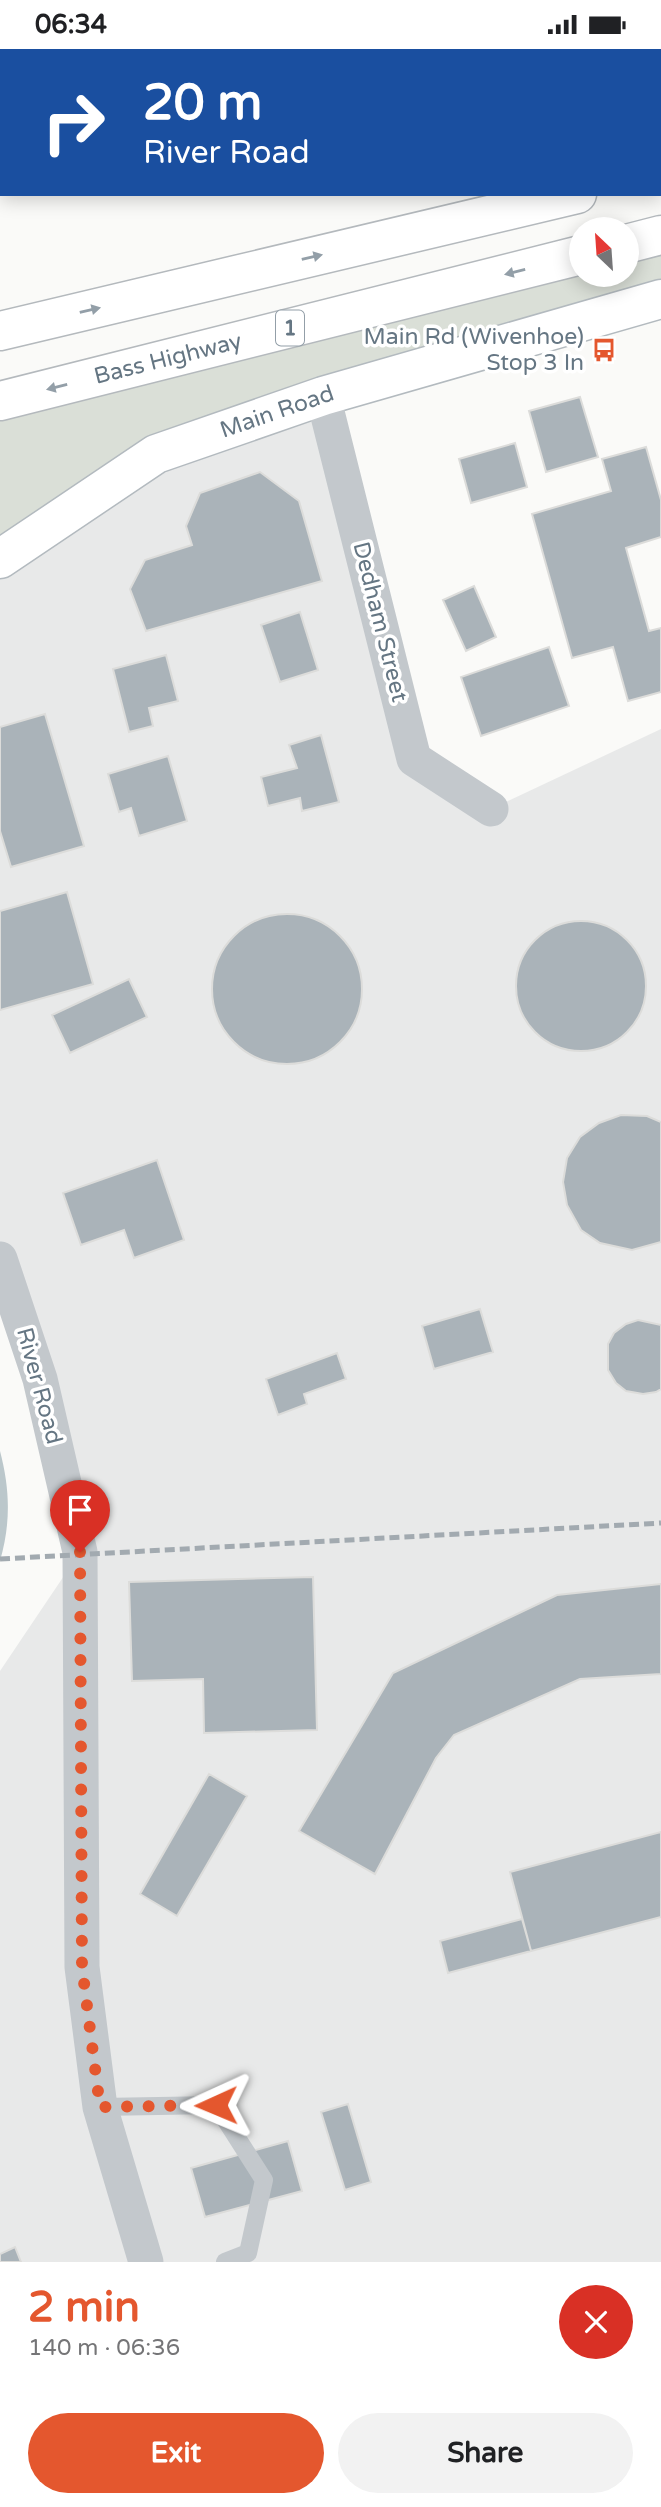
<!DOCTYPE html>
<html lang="en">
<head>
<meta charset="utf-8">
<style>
	body { margin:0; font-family:"Varela Round",sans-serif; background:#f2f2f2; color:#202124; height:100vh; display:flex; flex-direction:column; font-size:26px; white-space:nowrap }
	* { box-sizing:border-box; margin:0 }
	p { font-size:23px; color:#757577 }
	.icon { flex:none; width:38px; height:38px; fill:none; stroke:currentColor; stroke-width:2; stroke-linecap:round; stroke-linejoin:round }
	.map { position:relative; height:2213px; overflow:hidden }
	.side { display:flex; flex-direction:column; background:#fff; flex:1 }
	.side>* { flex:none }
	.top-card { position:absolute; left:0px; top:0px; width:662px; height:147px; box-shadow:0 4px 18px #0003; background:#1a4fa0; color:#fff; overflow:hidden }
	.needle { width:46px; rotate:335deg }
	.controls { position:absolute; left:569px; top:168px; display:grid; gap:14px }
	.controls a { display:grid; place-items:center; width:70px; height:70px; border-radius:50%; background:#fff; box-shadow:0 4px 18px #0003; font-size:35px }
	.pin { position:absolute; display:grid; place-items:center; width:60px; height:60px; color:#fff; margin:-72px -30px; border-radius:50% 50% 50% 0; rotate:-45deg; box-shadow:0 0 7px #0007 }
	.pin .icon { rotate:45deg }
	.me { position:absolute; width:77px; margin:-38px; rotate:269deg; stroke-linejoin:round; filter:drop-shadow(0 0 5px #0008) }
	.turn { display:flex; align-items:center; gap:24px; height:147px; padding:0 28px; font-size:32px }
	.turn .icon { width:91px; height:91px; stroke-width:2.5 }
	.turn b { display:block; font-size:49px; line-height:60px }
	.round { display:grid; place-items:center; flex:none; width:74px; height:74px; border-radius:37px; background:#f2f2f2 }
	.summary { display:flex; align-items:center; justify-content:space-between; height:119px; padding:0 28px }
	h1 { font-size:42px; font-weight:700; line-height:52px; color:#e4572e }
	.cta { display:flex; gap:14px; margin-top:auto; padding:14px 28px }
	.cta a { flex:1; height:80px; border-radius:42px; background:#e4572e; color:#fff; font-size:28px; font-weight:700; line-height:80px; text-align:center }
	.cta a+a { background:#f2f2f2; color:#202124 }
	.status { display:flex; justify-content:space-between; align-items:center; height:49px; padding:0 35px; background:#fff; direction:ltr }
	.status svg { height:19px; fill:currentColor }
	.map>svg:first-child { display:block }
	.built { fill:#e8e9e9 }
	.green { fill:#dadfd7 }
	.water { fill:#bbc7cb }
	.building { fill:#aab3b9; stroke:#dcdcda; stroke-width:2 }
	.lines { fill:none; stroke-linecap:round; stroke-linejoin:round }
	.secondary-casing { stroke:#b3babf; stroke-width:41 }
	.highway-casing { stroke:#b4b9bd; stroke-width:41 }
	.path { stroke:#bbbfc2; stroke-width:4.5; stroke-dasharray:3.5 3.5; stroke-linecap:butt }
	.lane { stroke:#c3c8cc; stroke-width:18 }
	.street { stroke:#c3c8cc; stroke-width:35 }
	.secondary { stroke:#fff; stroke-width:38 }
	.highway { stroke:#fff; stroke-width:38 }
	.rail { stroke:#a2aab0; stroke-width:5; stroke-dasharray:10 5; stroke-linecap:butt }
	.oneway { fill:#939fa8 }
	.route { stroke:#e4572e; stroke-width:12; stroke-dasharray:0 21.6 }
	.labels { text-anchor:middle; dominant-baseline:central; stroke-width:7; stroke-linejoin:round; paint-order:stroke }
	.shield { fill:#fff; stroke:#939fa8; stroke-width:2 }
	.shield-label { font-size:21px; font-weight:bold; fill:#657683 }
	.poi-label { font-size:23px; fill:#657683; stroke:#fff; text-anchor:end }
	.street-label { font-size:23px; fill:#657683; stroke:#fff }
</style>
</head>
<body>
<div class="status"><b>06:34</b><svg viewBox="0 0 49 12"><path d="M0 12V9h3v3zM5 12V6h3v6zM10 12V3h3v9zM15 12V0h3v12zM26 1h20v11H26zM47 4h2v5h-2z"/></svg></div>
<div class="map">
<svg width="661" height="2213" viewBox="0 0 661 2213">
	<rect width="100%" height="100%" fill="#fafaf8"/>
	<path class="built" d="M323,347L414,711L491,760L661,680V2213H0V1622L80,1503L0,1210V510L156,405Z"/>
	<path class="green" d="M661,186V250L156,405L0,510V352L581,226H626L627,195Z"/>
	<path class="water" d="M0,0H490L2,2L0,114Z
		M0,1402C10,1440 11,1474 0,1512Z"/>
	<path class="building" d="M580,348L598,408L546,423L529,362Z
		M515,394L527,438L471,454L459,410Z
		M646,398L661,451V488L626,499L649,582L661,579V643L628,652L613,598L572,609L532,465L611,442L602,410Z
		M260,423L299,452L322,532L146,582L130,540L145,511L192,496L186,477L200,444Z
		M474,537L496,588L466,602L443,551Z
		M300,563L318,621L280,633L261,576Z
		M549,598L569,657L481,687L461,628Z
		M166,606L178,652L149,659L153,677L129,683L113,620Z
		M45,665L84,797L11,818L0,782V678Z
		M321,686L339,753L302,762L300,749L268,757L261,728L297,719L289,696Z
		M168,707L187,772L139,787L131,759L119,763L108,725Z
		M67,843L93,935L0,961V862Z
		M212 940a75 75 0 1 1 150 0a75 75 0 1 1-150 0Z
		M516 937a65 65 0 1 1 130 0a65 65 0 1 1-130 0Z
		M129,930L147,968L70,1004L52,966Z
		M621,1066L647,1067L661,1073V1193L632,1201L600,1194L581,1181L567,1156L563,1133L567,1109L580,1088L599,1074Z
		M157,1111L184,1191L134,1209L124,1181L81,1196L63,1144Z
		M480,1260L493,1303L434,1320L422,1277Z
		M638,1271L661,1276V1340L656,1343L643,1345L626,1342L616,1334L608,1321V1295L614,1284L626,1275Z
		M337,1304L346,1330L304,1345L307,1355L278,1366L266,1330Z
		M313,1528L317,1681L204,1684L203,1630L132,1632L129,1533Z
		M661,1535V1625L580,1630L454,1686L436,1709L375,1825L299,1782L393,1624L557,1546Z
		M209,1725L247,1747L177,1867L140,1845Z
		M661,1783V1868L531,1902L510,1823Z
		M522,1870L531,1902L448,1924L440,1892Z
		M348,2055L371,2133L345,2141L321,2063Z
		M288,2092L302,2142L205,2168L191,2119Z
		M15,2198L21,2213H0V2205Z"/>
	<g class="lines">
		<g class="secondary-casing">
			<path id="secondary" d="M0,510L156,405L323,347L661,250"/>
		</g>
		<g class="highway-casing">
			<path id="highway" d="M660,126L661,125
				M626,195L661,186
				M0,282L577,145
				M0,352L581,206"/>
		</g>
		<path class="path" d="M0,137L2,136"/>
		<path class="lane" d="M100,2058L216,2056L264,2131L248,2204L225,2213"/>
		<path class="street" d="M323,347L414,710L491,760
			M0,1210L40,1330L80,1503L82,1918L100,2058L146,2213"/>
		<use href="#secondary" class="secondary"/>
		<use href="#highway" class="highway"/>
		<path class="rail" d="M0,1510L661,1474"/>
	</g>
	<defs><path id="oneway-solid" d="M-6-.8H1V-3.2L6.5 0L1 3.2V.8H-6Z" transform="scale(1.75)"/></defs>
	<g class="oneway">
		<use href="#oneway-solid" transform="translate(312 208) rotate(-13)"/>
		<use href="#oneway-solid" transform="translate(515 223) rotate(166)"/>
		<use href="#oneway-solid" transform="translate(90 261) rotate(-13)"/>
		<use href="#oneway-solid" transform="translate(57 338) rotate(166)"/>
	</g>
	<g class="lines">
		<path class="route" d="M80,1503L82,1918L100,2058L216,2056"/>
	</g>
	<defs>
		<g id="bus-bare" transform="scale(1.89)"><path d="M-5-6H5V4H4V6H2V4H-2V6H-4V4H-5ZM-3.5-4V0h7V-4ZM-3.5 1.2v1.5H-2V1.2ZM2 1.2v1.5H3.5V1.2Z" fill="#e4572e" stroke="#fff" stroke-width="2.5" paint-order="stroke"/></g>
	</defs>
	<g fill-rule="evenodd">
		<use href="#bus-bare" x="604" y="301"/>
	</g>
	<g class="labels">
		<rect class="shield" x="276" y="261.5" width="28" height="35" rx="5"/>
		<g class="shield-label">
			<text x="290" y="279">1</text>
		</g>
		<g class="poi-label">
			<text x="584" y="288">Main Rd (Wivenhoe)<tspan x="584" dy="26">Stop 3 In</tspan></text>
		</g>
		<g class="street-label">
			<text transform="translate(168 310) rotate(-14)">Bass Highway</text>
			<text transform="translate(277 363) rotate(-19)">Main Road</text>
			<text transform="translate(380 573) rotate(76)">Dedham Street</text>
			<text transform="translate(39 1337) rotate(75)">River Road</text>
		</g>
	</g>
</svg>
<div class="controls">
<a><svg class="needle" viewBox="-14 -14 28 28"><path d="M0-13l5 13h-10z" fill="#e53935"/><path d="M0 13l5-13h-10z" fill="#757577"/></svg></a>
</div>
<div class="pin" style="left:80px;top:1503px;background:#d93025"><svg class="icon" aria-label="arrive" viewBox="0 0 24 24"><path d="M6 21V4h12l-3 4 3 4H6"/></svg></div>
<svg class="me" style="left:216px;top:2056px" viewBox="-20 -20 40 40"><path d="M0-17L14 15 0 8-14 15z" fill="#e4572e" stroke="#fff" stroke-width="4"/></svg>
<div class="top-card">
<div class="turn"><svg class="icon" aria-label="right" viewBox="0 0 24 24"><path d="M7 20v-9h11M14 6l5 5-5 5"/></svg><div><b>20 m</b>River Road</div></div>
</div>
</div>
<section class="side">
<div class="summary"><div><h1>2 min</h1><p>140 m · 06:36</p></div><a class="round" style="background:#d93025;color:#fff"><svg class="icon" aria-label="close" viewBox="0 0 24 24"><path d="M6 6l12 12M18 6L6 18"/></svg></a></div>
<div class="cta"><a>Exit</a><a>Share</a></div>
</section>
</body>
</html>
